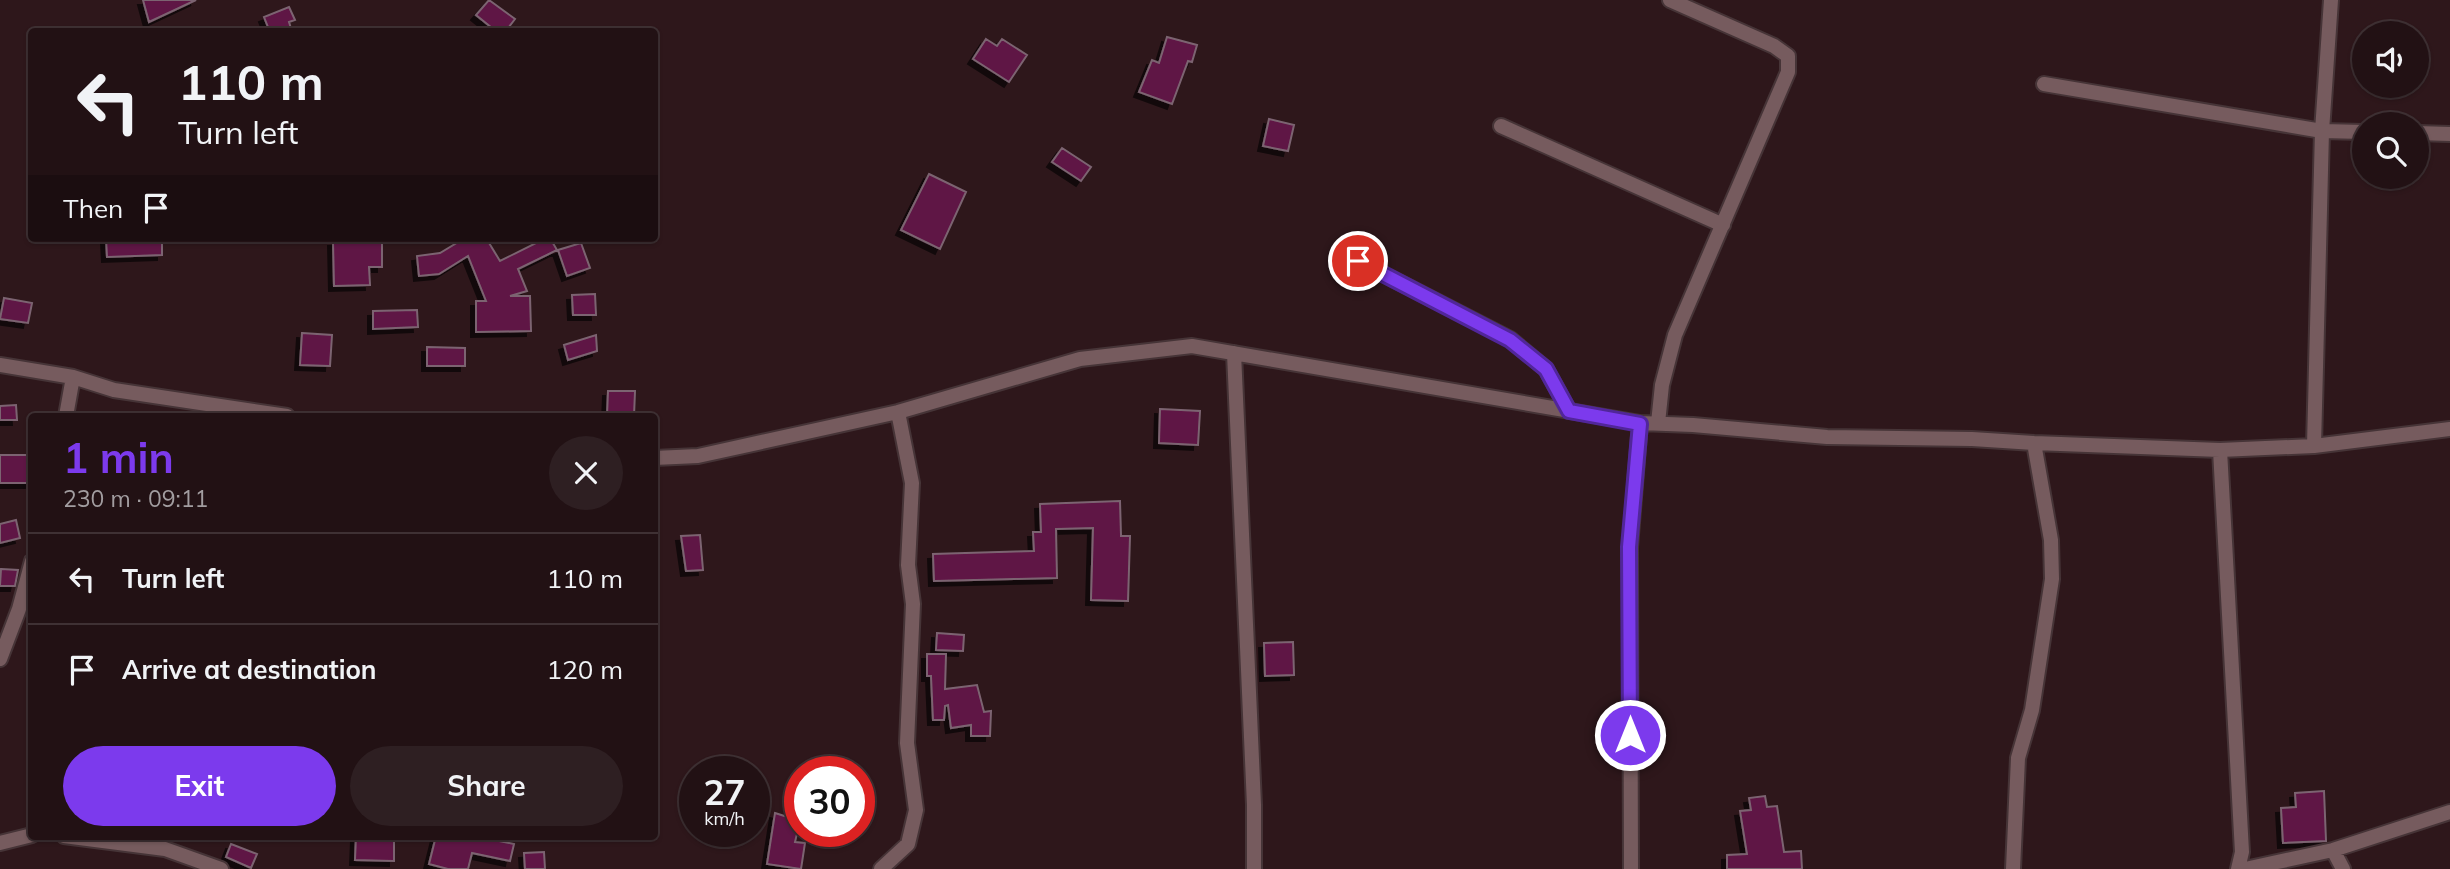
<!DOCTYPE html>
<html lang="en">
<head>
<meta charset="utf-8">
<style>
	body { margin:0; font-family:Mulish,sans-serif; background:#2e1f22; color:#f1f3f6; height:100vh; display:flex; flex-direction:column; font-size:26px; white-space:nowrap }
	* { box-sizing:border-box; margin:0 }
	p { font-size:23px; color:#a29da0 }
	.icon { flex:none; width:38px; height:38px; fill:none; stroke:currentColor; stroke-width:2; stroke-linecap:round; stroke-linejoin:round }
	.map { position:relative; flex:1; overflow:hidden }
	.side { position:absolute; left:28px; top:413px; width:630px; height:427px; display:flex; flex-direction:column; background:#221114; border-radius:7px; box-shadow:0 2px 5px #0004,0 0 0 2px #3f3134 }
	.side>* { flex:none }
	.top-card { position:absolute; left:28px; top:28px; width:630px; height:214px; border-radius:7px; box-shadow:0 2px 5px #0004,0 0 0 2px #3f3134; background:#221114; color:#f1f3f6; overflow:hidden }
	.tools { position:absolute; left:2352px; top:21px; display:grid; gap:14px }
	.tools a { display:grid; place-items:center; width:77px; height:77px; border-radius:50%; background:#221114; box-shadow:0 2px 5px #0004,0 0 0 2px #3f3134; font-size:35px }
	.speed { position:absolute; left:679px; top:756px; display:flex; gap:14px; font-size:35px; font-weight:700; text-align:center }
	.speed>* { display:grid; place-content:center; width:91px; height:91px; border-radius:50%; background:#221114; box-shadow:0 2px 5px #0004,0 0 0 2px #3f3134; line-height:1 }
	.speed small { font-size:18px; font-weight:400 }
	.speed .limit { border:10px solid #d22; background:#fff; color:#111 }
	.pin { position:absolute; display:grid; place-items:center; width:60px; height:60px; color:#fff; margin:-30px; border:4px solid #fff; border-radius:50%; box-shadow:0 2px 7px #0007 }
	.me { position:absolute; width:77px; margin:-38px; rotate:0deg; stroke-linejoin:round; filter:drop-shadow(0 0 5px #0008) }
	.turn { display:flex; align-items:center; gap:24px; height:147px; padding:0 35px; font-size:32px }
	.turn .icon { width:91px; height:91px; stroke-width:2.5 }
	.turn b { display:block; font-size:49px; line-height:60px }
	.then { display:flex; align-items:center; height:66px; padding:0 35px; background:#0003; gap:14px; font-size:26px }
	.round { display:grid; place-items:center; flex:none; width:74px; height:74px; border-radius:37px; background:#2e1f22 }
	.headline { display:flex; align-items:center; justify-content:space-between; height:119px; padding:0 35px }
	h1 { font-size:42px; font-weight:700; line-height:52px; color:#7c3aed }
	.primary-button { display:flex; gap:14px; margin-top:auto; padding:14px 35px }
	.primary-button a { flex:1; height:80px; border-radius:42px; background:#7c3aed; color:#fff; font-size:28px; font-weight:700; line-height:80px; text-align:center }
	.primary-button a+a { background:#2e1f22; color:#f1f3f6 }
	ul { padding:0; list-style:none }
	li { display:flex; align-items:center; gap:21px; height:91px; padding:0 35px; border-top:2px solid #3f3134 }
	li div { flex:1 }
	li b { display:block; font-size:26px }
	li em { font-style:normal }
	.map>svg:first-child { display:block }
	.building { fill:#5f1344; stroke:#7c6471; stroke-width:2; filter:url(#shadow) }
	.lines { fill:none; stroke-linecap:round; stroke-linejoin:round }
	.street-casing { stroke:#463437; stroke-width:18 }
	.street { stroke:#765b5e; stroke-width:14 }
	.route-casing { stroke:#51269a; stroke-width:18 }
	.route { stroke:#7c3aed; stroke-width:12 }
</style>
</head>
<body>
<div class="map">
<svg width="2450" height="869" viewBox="0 0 2450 869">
	<defs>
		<filter id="shadow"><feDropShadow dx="-5" dy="5" stdDeviation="0" flood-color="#0009"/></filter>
	</defs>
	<rect width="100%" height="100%" fill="#2e171b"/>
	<path class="building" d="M143,0H196L149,22Z
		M489,0L515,19L505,32H497L476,15Z
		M289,7L295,20L289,22L292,32H270L264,17Z
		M1167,37L1197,45L1192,62L1188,61L1172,104L1139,92L1152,60L1159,63Z
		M986,39L997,46L1002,39L1027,55L1009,82L973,59Z
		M1269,119L1294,125L1288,151L1263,146Z
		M1062,148L1091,167L1081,181L1052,162Z
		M929,174L966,192L940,249L901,230Z
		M106,238H162V255L107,257Z
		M465,238H486L500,261L546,238H550L557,250L518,269L527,291L510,296H530L531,331L476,332V301H486L468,256L439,274L419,276L417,256L440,253Z
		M382,240V267H369L370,285L334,286L333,241Z
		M581,243L590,268L567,276L558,250Z
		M595,294L596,315H573L572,295Z
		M4,298L32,303L28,323L0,319Z
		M417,310L418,327L373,329V311Z
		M302,333L332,335L330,366L300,365Z
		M596,335L597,351L568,360L564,345Z
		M427,347L465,348V366H427Z
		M608,391H635L634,416H607Z
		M16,405L17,420H0V406Z
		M1160,409L1200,411L1198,445L1159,443Z
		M0,455H31L30,483H0Z
		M1120,501L1121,536H1130L1128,601L1091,600L1093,528L1056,529L1057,578L934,581L933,554L1034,551L1033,532H1041L1040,504Z
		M16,520L20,538L0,543V524Z
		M700,535L703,570L686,571L681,536Z
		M1,569L18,570L15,586H0Z
		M937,633L964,635L963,651L936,650Z
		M1293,642L1294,675L1265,676L1264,643Z
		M927,654H946L945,689L977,685L984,712L991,711L990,736H971V725L951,728L948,705L945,706L944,720H933L931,676H927Z
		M2324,791L2326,841L2283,843L2281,808L2296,807L2295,793Z
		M1765,796L1767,807L1777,806L1784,852L1801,851L1802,869H1727V855L1747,854L1740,811L1751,810L1749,798Z
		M775,813L800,821L795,842L805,843L801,869L767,864Z
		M356,836H394V861L355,860Z
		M436,836H474L514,844L510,861L472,853L468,869H448L429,864Z
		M231,844L257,854L251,868L226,857Z
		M544,852L545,869H525L524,853Z"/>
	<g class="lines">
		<g class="street-casing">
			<path id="street" d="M2044,84L2322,131L2364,132
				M1501,126L1723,225
				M2417,133L2450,134
				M1358,261L1510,339L1546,369L1569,411
				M1234,353L1254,805V869
				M0,365L73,377
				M66,416L73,377L114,390L287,416
				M1658,423L1662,385L1675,335L1788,72V56L1774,46L1670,0
				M2314,446L2322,131L2331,0
				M2220,450L2242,852L2238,869
				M654,458L698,456L898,412L1080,359L1192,346L1640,423L1693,425L1827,437L1972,439L2034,443L2220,450L2314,446L2450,429
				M0,659L19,609L32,561
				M64,836L165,849L221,869
				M0,843L32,835
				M2333,850L2343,869
				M881,869L908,844L916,810L907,743L913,604L908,565L912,483L898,412
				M1631,869L1630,547L1640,423
				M2013,869L2018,758L2032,710L2052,579L2051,540L2034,443
				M2245,869L2333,850L2450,812"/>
		</g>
		<use href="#street" class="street"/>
	</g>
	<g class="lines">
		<g class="route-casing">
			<path id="route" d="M1358,261L1510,340L1546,369L1569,411L1640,424L1629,547L1630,735"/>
		</g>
		<use href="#route" class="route"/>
	</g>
</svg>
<div class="tools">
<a><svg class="icon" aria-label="sound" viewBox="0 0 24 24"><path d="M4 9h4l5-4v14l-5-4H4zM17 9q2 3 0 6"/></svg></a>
<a><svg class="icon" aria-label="search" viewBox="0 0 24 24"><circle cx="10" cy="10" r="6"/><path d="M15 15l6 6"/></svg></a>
</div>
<div class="speed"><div>27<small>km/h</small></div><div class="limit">30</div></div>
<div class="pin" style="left:1358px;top:261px;background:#d93025"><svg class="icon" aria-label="arrive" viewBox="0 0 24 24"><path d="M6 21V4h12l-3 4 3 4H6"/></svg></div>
<svg class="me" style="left:1630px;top:735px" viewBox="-20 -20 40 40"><circle r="17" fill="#7c3aed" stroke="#fff" stroke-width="3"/><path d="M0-11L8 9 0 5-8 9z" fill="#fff"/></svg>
<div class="top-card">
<div class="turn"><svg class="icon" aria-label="left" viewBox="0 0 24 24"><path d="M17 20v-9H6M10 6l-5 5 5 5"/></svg><div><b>110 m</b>Turn left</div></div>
<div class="then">Then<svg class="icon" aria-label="arrive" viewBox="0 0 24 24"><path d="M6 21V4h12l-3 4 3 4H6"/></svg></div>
</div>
<section class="side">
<div class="headline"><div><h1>1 min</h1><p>230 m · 09:11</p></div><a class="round"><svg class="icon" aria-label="close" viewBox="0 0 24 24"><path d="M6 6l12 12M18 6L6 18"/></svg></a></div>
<ul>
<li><svg class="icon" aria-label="left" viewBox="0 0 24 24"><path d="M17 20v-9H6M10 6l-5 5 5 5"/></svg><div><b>Turn left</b></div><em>110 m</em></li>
<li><svg class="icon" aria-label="arrive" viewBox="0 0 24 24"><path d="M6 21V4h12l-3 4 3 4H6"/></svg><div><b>Arrive at destination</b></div><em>120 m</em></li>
</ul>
<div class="primary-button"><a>Exit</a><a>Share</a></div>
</section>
</div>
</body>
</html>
